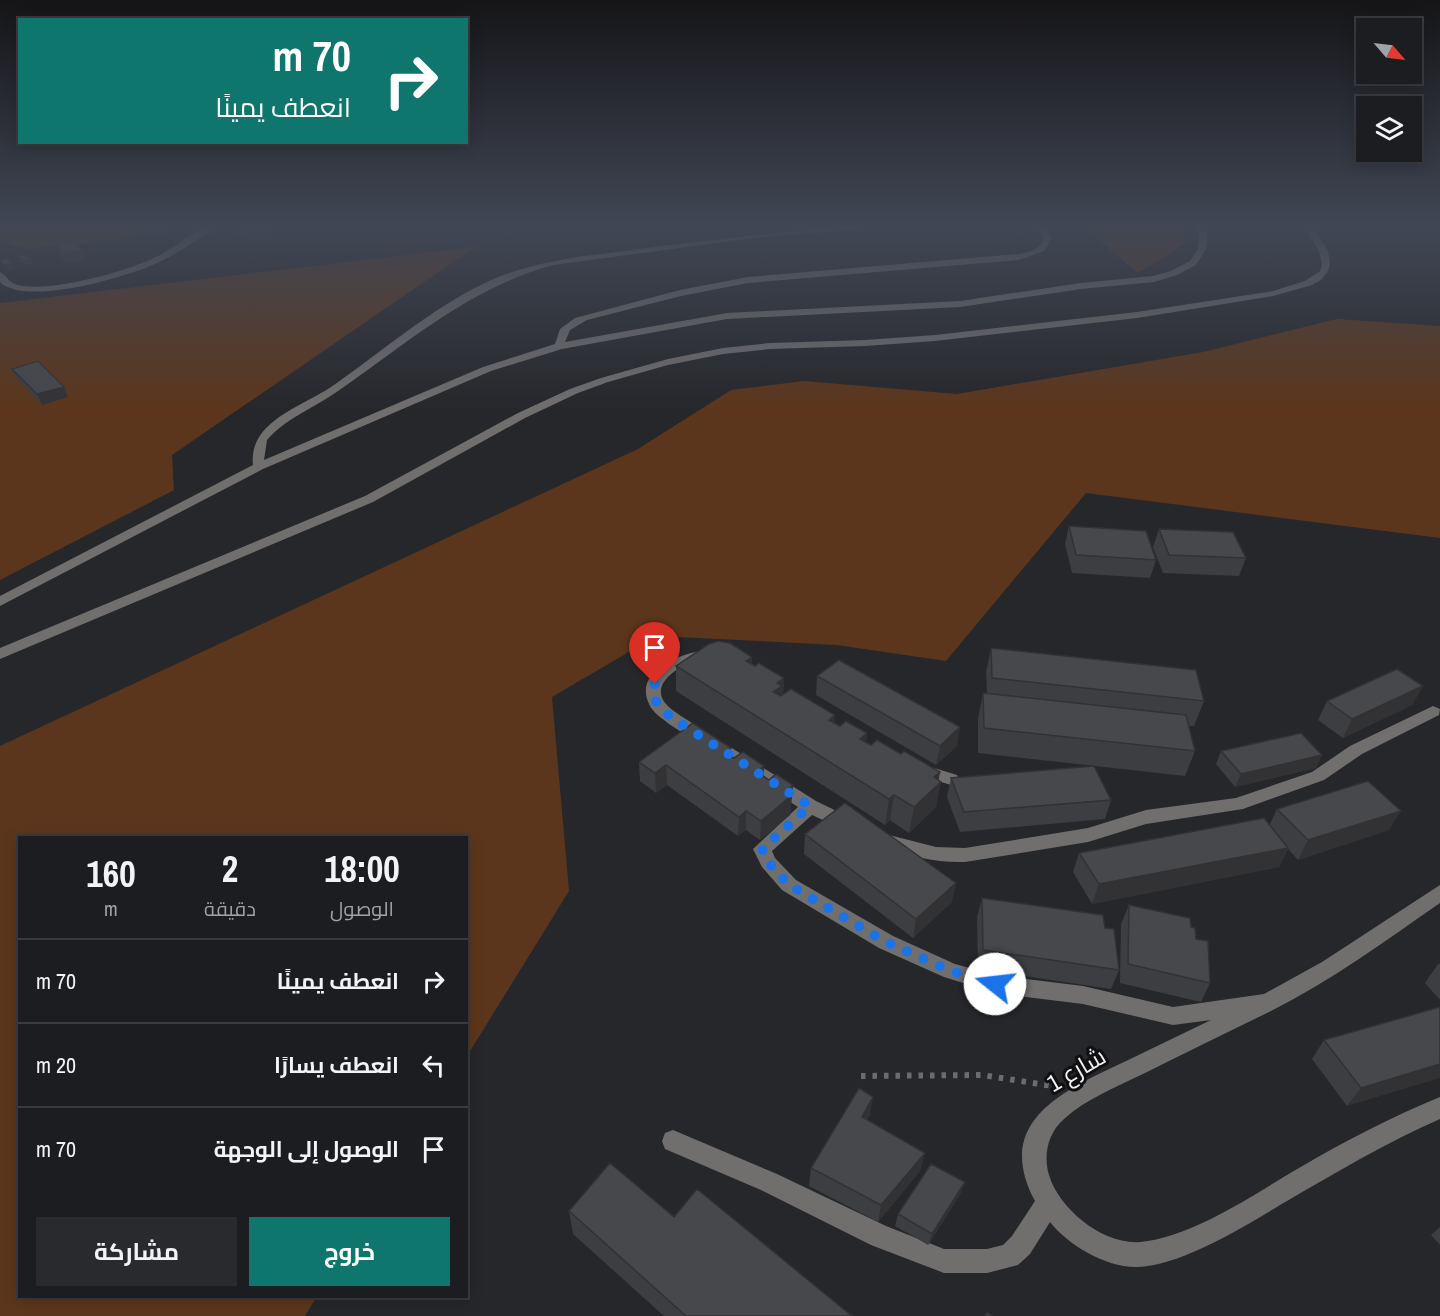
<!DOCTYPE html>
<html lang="ar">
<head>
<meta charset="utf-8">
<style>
	body { margin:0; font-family:"Archivo Narrow",Cairo,sans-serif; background:#292a2d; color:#f1f3f6; direction:rtl; height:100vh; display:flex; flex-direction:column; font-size:22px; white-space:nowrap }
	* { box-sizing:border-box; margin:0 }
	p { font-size:20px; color:#a0a2a5 }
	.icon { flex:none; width:33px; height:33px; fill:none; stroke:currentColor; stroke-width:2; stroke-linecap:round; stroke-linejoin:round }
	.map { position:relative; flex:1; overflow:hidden; direction:ltr }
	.details { position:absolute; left:18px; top:836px; width:450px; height:462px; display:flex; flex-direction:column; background:#1c1d20; border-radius:0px; box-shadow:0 3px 15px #0003,0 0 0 2px #3a3b3e; direction:rtl }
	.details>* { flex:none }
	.top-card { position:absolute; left:18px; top:18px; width:450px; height:126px; border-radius:0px; box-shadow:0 3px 15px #0003,0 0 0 2px #3a3b3e; direction:rtl; background:#0f766e; color:#fff; overflow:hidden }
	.needle { width:39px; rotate:118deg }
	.buttons { position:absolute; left:1356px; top:18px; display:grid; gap:12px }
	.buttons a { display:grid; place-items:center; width:66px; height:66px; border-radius:0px; background:#1c1d20; box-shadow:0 3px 15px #0003,0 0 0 2px #3a3b3e; font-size:30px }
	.pin { position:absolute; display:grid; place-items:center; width:51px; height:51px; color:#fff; margin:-62px -26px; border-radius:50% 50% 50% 0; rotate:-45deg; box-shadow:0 0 6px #0007 }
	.pin .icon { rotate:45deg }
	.me { position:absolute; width:66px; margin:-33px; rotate:286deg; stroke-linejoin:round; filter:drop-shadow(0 0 4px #0008) }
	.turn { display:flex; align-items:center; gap:21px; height:126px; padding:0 18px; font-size:27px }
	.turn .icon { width:78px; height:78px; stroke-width:2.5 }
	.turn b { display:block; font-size:42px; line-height:51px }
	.eta { display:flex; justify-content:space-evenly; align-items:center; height:102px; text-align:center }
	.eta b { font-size:36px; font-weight:700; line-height:42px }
	.cta { display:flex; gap:12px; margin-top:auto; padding:12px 18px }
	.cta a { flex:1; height:69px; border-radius:0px; background:#0f766e; color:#fff; font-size:24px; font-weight:700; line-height:69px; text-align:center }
	.cta a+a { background:#292a2d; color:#f1f3f6 }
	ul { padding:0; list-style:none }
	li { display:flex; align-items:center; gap:18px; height:84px; padding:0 18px; border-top:2px solid #3a3b3e }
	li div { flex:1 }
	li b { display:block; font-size:22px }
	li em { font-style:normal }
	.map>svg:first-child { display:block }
	.green { fill:#5c361c }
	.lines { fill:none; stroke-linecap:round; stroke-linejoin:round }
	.path { stroke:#6b6c6f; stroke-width:6; stroke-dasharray:4.5 7; stroke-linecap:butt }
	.street { fill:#716f6e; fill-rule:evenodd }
	.wall { fill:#3d3e41 }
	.shaded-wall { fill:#323235 }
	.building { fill:#47484c; stroke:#323235; stroke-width:1.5 }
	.route { stroke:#1a73e8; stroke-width:10; stroke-dasharray:0 18 }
	.labels { text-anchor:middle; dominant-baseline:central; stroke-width:6; stroke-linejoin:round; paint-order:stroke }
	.near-street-label { font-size:24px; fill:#f2f2f5; stroke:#101012 }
</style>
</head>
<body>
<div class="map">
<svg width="1440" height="1316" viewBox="0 0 1440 1316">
	<rect width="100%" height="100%" fill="#26272b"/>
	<path class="green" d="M0,226H197L143,237L25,249L0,241Z
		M1082,226H1180L1185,244L1138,273Z
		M475,247L172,455L174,490L0,580V303Z
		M1337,319L1440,326V538L1086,493L946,661L837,645L656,636L552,697L569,891L467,1056L466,837H20V1296H317L305,1316H0V746L638,449L731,390L804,381L957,394L1203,352Z"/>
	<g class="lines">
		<path class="path" d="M861,1076L982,1075L1059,1087"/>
		<path class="street" d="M206,226H217C199,239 177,254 157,263C127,277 26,307 0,282V272C7,276 9,283 18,285C49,293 130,271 158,256C175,247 189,235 206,226Z
			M850,226H891L754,238L553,265C467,289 409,342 338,391C314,408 286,418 267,440L264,460L483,367L555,344L560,329L575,318L680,290L748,277L1019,254C1029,252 1041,250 1044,238L1036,226H1044L1052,238L1044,251L1019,260L748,283L681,296L587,320L570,330L565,342L727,313L960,301L1081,283L1153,276L1171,271L1190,261L1198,249L1199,234L1196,226H1204L1207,234L1206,249L1196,265L1177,275L1154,282L1081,289L960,307L727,319L562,349L491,371L263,469L0,606V596L253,465C248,422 301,407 331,387C383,351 431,308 489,281C536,260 587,256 639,249C709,240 779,232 850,226Z
			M1304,226H1312L1328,251L1330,265L1328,271L1322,279L1312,285L1273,296L1137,318L935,341L865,346L770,349L723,354L668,365L608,382L578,393L525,418L373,502L0,659V648L365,496L518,413L570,389L601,378L668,359L723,348L770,343L865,340L935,335L1137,312L1273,291L1305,281L1320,271L1322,265L1319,251Z
			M699,651L714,653L716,656L714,659C706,661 699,660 691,663C675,668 650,686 666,704C670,709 676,712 681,716L816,801L853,819L856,824L853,829L847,831L812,815L772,851L775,858L796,880L893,936L955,964L995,975L1083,986L1173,1007L1264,994L1322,962L1440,885V903C1385,941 1331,981 1271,1011C1228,1032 1185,1053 1143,1074C1116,1087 1086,1099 1064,1119C1048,1133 1043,1155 1049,1175C1059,1209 1103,1245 1140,1242C1193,1237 1254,1194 1299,1168C1345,1141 1391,1117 1440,1097V1119C1387,1142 1337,1172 1287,1201C1248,1224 1182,1266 1137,1267C1107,1268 1068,1245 1050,1222L1030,1254L1018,1265L987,1273H944L871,1245L761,1190L665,1149L662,1141L665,1133L673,1130L777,1174L886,1226L944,1249H987L1003,1245L1012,1236L1035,1201C992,1121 1065,1090 1124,1062C1153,1048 1182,1034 1211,1020L1173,1025L1083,1004L995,993L944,977L879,948L782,890L762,867L753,849L798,807L669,724C662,718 653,713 649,704C634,672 676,656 699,651Z
			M1433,706L1440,709L1439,715L1362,754L1324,780L1243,809L1146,824L1088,842L965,862C936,863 910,856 883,847L880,842L883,837L889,835L936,847L965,848L1088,828L1146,810L1236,798L1312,772L1350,746Z
			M921,764L957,775L959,779L957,783L951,785L915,774L913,770L915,766Z"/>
	</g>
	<path class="wall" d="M289,226H305L306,230L297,232L289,228Z
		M238,228L273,230L275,238L260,243L241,237Z
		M57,245L85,260L67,263L60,254Z
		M18,256L33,264L27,265L20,261Z
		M12,369L64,387L68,397L42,405L17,379Z
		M1069,526L1156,560L1150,578L1072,573L1065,544Z
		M1159,529L1246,558L1239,576L1163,573L1153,547Z
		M991,648L1204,701L1194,726H1189L1195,751L1185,776L978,753V719L983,693L987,694L986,673Z
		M752,657V664L784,678L783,694L840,726L867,733L866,742L939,780L936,807L909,833L890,820L885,825L676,691V666Z
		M817,676L957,746L936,765L816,695Z
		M1423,686L1412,705L1343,738L1318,720L1327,701Z
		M731,748V756L734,758L764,766V776L769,780L793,785L790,815L760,840L746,830L738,836L667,785L656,793L640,781L639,762Z
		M1221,751L1322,755L1316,768L1235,787L1216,764Z
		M951,778L1111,800L1105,819L960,832L947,797Z
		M1277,809L1389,830L1298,860L1288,849L1279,867L1092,904L1073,872L1079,853L1270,824Z
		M805,834L952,902L913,938L804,854Z
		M982,898L1105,928L1119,970L1111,989L978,969L977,917Z
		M1129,905L1191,927L1210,983L1201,1002L1120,983L1121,924Z
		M1438,964H1440V1000L1425,983Z
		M1440,1007L1347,1106L1312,1059L1324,1040Z
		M870,1115L867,1120L925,1153L920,1171L878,1222L809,1186L811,1168Z
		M961,1193L928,1245L895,1226L898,1214Z
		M569,1211L674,1217L852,1316H664L573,1234Z
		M1440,1227V1245L1431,1235Z"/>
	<path class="shaded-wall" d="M300,226H305L306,230L297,232L295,228Z
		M273,230L275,238L260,243L257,234Z
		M81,250L85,260L67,263L64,254Z
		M31,259L33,264L27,265L25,260Z
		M12,264L14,269L6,270L4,265Z
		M64,387L68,397L42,405L37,394Z
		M752,657V682L746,661Z
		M784,678L783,703L773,692L777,683Z
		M1423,686L1412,705L1343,738L1352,719Z
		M835,715L833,740L829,720Z
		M960,727L957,746L936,765L940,746Z
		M867,733L864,759L860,739Z
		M731,748V767L725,752Z
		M1322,755L1316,768L1235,787L1241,774Z
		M666,765L667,785L656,793L655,773Z
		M764,766L763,785L757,772Z
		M940,772L938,784L941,782L936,807L909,833L914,807L934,777Z
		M793,785L790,815L760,840L761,821L785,791Z
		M894,795L890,820L885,825L889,799Z
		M746,811V830L738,836L739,817Z
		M1401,811L1389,830L1298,860L1308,840Z
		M1288,848L1279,867L1092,904L1099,884Z
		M956,883L952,902L913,938L916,919Z
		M1440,1064V1078L1347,1106L1361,1088Z
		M873,1097L870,1115L859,1135L862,1117Z
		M925,1153L920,1171L878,1222L881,1205Z
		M965,1182L961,1193L928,1245L932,1234Z"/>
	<path class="building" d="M244,226H262L273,230L257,234L238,228Z
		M74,241L81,250L64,254L57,245Z
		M24,255L31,259L25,260L18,256Z
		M7,259L12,264L4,265L1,260Z
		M38,361L64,387L37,394L12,369Z
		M1069,526L1146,531L1156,560L1076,555Z
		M1159,529L1233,532L1246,558L1169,555Z
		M718,641L730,643L752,657L746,661L755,666L759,663L784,678L777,683L782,686L773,692L781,696L791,689L835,715L829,720L840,726L846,721L867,733L860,739L871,745L877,740L901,754L904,751L940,772L934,777L941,782L914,807L894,795L889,799L676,666L709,644Z
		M991,648L1196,670L1204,701L992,678Z
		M839,660L960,727L940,746L817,676Z
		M1397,669L1423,686L1352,719L1327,701Z
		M983,693L1186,715L1195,751L984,728Z
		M693,723L731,748L725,752L734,758L743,752L764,766L757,772L769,780L776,774L793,785L785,791L791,796L761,821L746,811L739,817L666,765L655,773L639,762Z
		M1301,733L1322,755L1241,774L1221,751Z
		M1094,766L1111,800L964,812L951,778Z
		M1368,781L1401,811L1308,840L1277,809Z
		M845,803L956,883L916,919L805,834Z
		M1264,818L1288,848L1099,884L1079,853Z
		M982,898L1103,915L1105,928L1114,929L1119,970L983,950Z
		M1129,905L1190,918L1191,927L1195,928L1196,939L1208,941L1210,983L1128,964Z
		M1440,1007V1064L1361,1088L1324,1040Z
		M859,1088L873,1097L862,1117L925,1153L881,1205L811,1168Z
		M610,1163L674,1217L697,1189L852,1316H686L569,1211Z
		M931,1164L965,1182L932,1234L898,1214Z
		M987,1312L992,1316H985Z"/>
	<linearGradient id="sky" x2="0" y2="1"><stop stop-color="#151518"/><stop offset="0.55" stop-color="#414755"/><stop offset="1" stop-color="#414755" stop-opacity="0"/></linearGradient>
	<rect width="1440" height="411" fill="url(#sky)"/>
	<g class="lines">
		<path class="route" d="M655,684C650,702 662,710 675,720L810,806L762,849L768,862L789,885L886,942L951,971L995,984"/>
	</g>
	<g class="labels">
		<g class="near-street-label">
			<text transform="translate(1076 1069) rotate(-30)">شارع 1</text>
		</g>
	</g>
</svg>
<div class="buttons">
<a><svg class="needle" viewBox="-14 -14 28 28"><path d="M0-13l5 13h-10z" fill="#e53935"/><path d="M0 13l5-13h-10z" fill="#a0a2a5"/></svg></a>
<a><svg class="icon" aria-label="layers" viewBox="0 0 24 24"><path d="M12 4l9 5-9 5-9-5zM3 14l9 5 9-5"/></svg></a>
</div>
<div class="pin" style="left:655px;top:684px;background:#d93025"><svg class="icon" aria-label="arrive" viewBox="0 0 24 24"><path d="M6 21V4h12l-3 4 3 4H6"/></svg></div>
<svg class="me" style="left:995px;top:984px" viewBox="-20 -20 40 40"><circle r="19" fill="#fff"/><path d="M0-13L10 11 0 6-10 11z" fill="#1a73e8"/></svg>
<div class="top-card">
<div class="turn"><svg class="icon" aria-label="right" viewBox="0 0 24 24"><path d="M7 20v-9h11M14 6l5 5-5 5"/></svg><div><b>70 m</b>انعطف يمينًا</div></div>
</div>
<section class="details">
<div class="eta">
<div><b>18:00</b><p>الوصول</p></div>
<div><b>2</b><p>دقيقة</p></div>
<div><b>160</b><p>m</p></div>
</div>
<ul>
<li><svg class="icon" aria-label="right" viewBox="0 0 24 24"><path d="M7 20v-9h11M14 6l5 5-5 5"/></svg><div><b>انعطف يمينًا</b></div><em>70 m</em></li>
<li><svg class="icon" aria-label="left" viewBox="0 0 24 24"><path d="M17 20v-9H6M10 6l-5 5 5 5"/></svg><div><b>انعطف يسارًا</b></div><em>20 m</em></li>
<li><svg class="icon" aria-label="arrive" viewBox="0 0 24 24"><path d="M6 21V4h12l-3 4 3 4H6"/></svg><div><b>الوصول إلى الوجهة</b></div><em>70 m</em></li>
</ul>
<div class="cta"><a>خروج</a><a>مشاركة</a></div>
</section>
</div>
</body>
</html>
